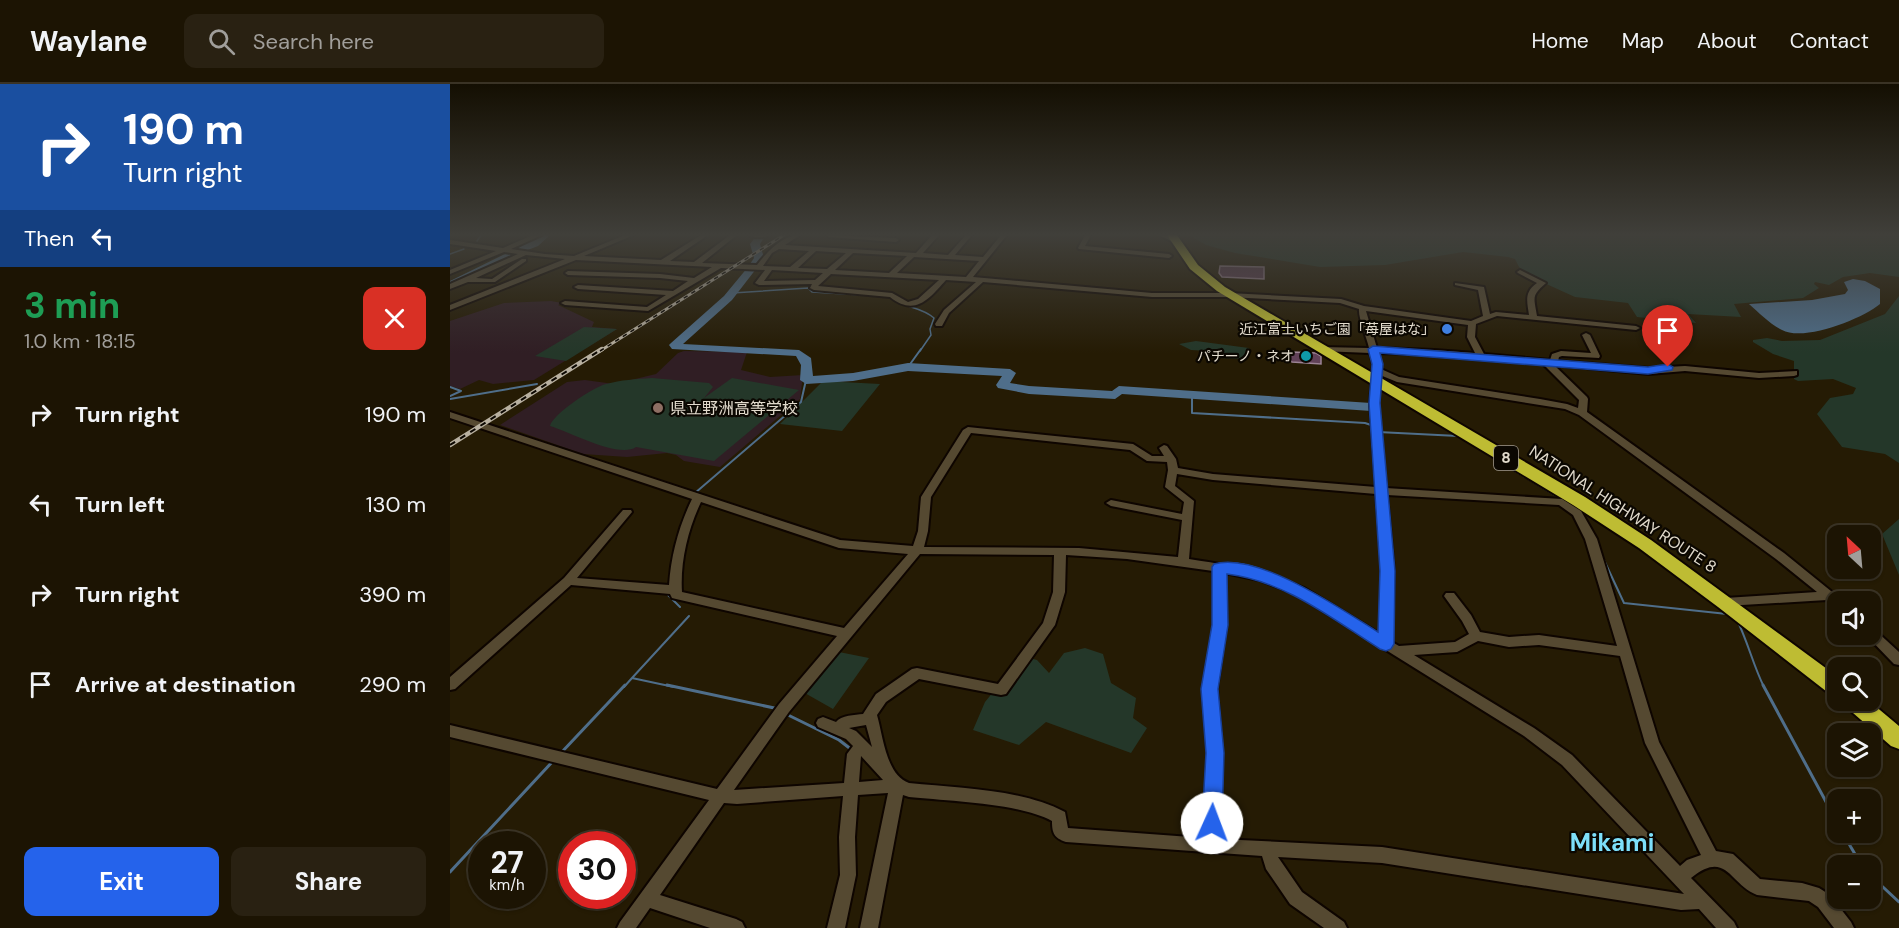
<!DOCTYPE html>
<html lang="en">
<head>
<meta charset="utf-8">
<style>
	body { margin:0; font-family:"DM Sans","Noto Sans JP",sans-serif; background:#292112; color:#f1f3f6; height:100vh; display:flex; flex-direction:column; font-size:22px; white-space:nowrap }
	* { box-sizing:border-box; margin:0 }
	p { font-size:20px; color:#a09e9a }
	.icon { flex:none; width:33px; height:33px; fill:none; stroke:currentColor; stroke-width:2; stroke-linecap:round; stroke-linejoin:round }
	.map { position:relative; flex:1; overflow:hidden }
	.side { display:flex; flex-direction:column; background:#1c1403; width:450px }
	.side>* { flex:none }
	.guide { background:#1a4fa0; color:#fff; overflow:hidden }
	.needle { width:39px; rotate:334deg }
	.controls { position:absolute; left:1377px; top:441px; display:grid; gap:12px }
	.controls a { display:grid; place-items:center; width:54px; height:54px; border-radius:12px; background:#1c1403; box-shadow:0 2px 4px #0004,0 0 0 2px #3a3325; font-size:30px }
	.speed { position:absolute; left:18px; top:747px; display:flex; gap:12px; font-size:30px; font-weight:700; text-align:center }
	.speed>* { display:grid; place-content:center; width:78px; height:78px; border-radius:50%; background:#1c1403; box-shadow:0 2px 4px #0004,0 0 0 2px #3a3325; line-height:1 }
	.speed small { font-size:15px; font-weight:400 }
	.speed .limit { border:9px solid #d22; background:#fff; color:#111 }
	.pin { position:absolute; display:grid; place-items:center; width:51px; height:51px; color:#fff; margin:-62px -26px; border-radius:50% 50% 50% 0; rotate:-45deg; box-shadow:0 0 6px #0007 }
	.pin .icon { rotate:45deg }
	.me { position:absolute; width:66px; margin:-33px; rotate:2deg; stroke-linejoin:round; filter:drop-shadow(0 0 4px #0008) }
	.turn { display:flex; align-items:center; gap:21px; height:126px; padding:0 24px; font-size:27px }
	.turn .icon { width:78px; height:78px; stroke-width:2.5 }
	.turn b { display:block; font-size:42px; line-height:51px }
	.then { display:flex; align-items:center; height:57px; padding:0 24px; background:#0003; gap:12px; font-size:22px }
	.round { display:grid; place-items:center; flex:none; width:63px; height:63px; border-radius:12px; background:#292112 }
	.overview { display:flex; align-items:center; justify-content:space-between; height:102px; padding:0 24px }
	h1 { font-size:36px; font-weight:700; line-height:45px; color:#1e9e55 }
	.action { display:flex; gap:12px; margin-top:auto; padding:12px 24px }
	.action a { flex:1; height:69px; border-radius:12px; background:#2563eb; color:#fff; font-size:24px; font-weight:700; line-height:69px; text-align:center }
	.action a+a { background:#292112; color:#f1f3f6 }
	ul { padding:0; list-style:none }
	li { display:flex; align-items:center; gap:18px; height:90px; padding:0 24px }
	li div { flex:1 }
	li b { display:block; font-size:22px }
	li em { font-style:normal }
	header { display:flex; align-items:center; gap:36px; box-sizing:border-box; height:84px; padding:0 30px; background:#1c1403; border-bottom:2px solid #3a3325 }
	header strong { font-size:28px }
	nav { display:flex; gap:33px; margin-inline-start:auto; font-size:21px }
	.search { width:420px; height:54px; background:#292112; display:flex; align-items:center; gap:15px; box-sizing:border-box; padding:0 21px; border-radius:12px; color:#a09e9a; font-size:22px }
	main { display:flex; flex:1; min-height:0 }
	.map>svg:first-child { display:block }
	.education { fill:#301e24 }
	.green { fill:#243729 }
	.water { fill:#4f6e8a }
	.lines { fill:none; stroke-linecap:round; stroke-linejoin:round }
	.stream-far2 { stroke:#4f6e8a; stroke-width:1.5 }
	.stream-far1 { stroke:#4f6e8a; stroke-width:2 }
	.stream { stroke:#4f6e8a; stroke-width:3 }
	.river { fill:#4f6e8a; fill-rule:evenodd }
	.building { fill:#614158; stroke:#9c8395; stroke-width:1.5 }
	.minor-casing { stroke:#0e0500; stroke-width:4 }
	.highway-casing { stroke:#0e0500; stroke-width:4 }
	.minor { fill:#554931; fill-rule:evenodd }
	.highway { fill:#bebc33; fill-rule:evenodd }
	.rail-far1-casing { stroke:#b8b0a0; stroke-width:3 }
	.rail-casing { stroke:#b8b0a0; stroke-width:4.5 }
	.rail-far1 { stroke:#0b0701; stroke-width:1.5; stroke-dasharray:4.5; stroke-linecap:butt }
	.rail { stroke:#0b0701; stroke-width:2; stroke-dasharray:6; stroke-linecap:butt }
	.route { fill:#2563eb; stroke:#184099; stroke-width:1.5 }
	.shop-dot { fill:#3f7fe0; stroke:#0b0701; stroke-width:2 }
	.culture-dot { fill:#0f9aa8; stroke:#0b0701; stroke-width:2 }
	.education-dot { fill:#8d6e63; stroke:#0b0701; stroke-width:2 }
	.labels { text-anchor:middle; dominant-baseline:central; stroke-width:4.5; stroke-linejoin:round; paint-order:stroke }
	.far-poi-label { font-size:14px; fill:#e2dbcd; stroke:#0b0701; text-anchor:end }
	.shield { fill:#0b0701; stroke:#a29b90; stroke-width:1.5 }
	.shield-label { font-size:15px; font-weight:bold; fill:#e2dbcd }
	.poi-label { font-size:16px; fill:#e2dbcd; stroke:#0b0701; text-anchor:start }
	.street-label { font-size:16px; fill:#e2dbcd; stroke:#0b0701 }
	.near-quarter-label { font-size:24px; font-weight:bold; fill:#7ddffa; stroke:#0b0701 }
</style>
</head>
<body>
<header>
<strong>Waylane</strong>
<div class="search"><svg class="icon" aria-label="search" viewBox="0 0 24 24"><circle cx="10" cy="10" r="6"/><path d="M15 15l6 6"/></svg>Search here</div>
<nav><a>Home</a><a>Map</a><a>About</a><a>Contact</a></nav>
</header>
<main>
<section class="side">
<div class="guide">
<div class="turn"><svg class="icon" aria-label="right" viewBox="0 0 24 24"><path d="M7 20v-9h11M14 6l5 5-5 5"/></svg><div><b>190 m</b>Turn right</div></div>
<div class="then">Then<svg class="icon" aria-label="left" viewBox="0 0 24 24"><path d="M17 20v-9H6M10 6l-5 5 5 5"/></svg></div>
</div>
<div class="overview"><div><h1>3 min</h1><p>1.0 km · 18:15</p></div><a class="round" style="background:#d93025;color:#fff"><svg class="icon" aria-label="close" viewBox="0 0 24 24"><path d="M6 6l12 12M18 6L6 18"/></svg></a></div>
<ul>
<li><svg class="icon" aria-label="right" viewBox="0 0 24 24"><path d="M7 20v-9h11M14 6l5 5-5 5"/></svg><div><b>Turn right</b></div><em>190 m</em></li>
<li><svg class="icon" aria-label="left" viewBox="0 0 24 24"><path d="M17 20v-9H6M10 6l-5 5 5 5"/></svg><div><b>Turn left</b></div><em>130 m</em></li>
<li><svg class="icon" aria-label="right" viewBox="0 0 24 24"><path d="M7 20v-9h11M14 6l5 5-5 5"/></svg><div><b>Turn right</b></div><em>390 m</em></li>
<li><svg class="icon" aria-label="arrive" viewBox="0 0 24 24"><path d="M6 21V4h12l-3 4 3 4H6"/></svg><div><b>Arrive at destination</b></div><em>290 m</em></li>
</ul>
<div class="action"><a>Exit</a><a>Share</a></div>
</section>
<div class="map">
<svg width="1449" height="844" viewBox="0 0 1449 844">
	<rect width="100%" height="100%" fill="#251b04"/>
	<path class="education" d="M101,217L112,219L108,221L144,238L142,243L167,245L84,296L43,300L29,296L10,305L0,302V237L54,219Z
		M234,267L297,268L291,286L320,293L353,291L350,315L270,383L234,377L226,371L217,369L177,373L133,370L50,341L117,298L135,296L164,300L206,290L228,269Z"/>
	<path class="green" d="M739,151H1449V193L1420,189L1393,193L1379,201L1365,198L1364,200L1369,204L1353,214L1284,220L1291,233L1238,230L1246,239L1187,233L1178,219L1125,213L1081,193L1069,183L1065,175L1058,173L1013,168L935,181L870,183L785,169L756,161Z
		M1449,212V379L1435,370L1392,363L1367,330L1380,314L1403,310L1406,304L1383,295L1348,297L1344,295V277L1323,270L1303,258V256L1317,254L1332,257L1370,256L1435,230Z
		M134,243L167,245L116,277L85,272Z
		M746,257L799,264L796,275L767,274L758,267L741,266L729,260Z
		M202,294L259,299L263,303L254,314L282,294L349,306L264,377L186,363C169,375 120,348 100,342C103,330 143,303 156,300C171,296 186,295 202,294Z
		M373,297L430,300L392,347L330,340Z
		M1449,435V491L1432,450Z
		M635,564L653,570L661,599L686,614L683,634L697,644L681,669L596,638L569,661L523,646L535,618L572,572L587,576L599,589L614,569Z
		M384,567L419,574L383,625L353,608Z"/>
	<path class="water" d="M1403,195L1415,197L1430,205V220C1412,235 1354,258 1332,246C1320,240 1309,229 1299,220L1362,216L1395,210L1398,206L1394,198Z"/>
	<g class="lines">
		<path class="stream-far2" d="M27,157L31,151
			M0,170L14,165
			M282,209L358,204L362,208L430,212
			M438,212C452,224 471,222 484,234L480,245L481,251L470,267"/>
		<path class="stream-far1" d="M458,283L471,265
			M0,303L11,307L0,312
			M742,311V329L915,339L921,341L922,347
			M0,315L87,300
			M928,348L1008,352L1111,415
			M245,409L351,318L356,296
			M232,441L242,414
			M1153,474L1174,519L1277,530
			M218,511L230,523
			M1287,536C1298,558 1303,581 1314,603
			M174,603L182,594
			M224,603L182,594L239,532"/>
		<path class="stream" d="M217,601L329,625
			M1313,601L1388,740
			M336,630L389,656L402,666
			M110,670L175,601
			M1392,748L1412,782
			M0,788L104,676
			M1420,791L1449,818"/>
		<path class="river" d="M90,151H100L88,162L70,169L65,166Z
			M307,151H316L310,160L314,174L308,182L305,183L300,180L304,174L300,160Z
			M59,168L64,171L62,173L0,204V197Z
			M301,182L306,185L282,216L233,260L349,266L361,274L363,292L403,289L458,279L560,285L566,289L560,299L579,302L662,307L669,302L921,319L927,323L921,327L672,310L665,315L579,310L548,304L546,301L552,292L458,287L403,297L356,300L350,296L351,281L346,272L222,265L219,261L221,259L274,212L298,183Z"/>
	</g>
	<path class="building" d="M770,182L814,183V195L772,193L769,189Z
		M842,268L866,269L871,272V280L842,278L839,275Z"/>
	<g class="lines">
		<g class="minor-casing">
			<path id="minor" d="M83,151H92L61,165L95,170L124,172L175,151H184L134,172L211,176L251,151H258L220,177L244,178L280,151H287L252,179L307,181C317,168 332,151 350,151L335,161L466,169L482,151H489L473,169L498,171L516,151H522L505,171L533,173L551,151H557L523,193L702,209H779L891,215L914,222L1021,237L1033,232L1028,206L1005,201V199L1034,203L1040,230L1046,228L1079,231C1077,217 1074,208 1087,199L1068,189L1067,188L1070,186L1096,199C1081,212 1084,213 1087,232L1186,242L1190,244L1186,246L1047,232L1026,240L1025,253L1034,270L1100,276L1102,270L1111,267L1141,269L1132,251L1136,249L1140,251L1150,272L1149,274L1112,272L1109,273L1108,277L1199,284L1235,282L1309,289L1347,287V291L1344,292L1309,294L1235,287L1199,290L1104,281L1137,313L1138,315L1137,328L1334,469L1392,516L1393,518H1388V523L1377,516L1275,522L1271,521L1269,518L1271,515L1275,514L1367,508L1326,475L1129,331L1115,325L947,298L930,291L928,319L936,404L1112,415L1131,427L1147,455L1209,658L1266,767L1283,770L1310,795L1352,799L1369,804L1380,811L1401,838L1404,844H1384L1368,823L1359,817L1307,811C1279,800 1277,765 1241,794L1284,838L1287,844H1266L1249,825L1231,826L932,779L828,773L852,808L894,838L897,844H874L840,820L816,785L812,772L616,758C604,754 602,749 602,737C569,719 498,717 459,713L453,711L428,844H410L438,709L408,711L405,753L406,791L395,844H377L390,791L389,753L393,712L287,720L274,719L210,811L286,835L292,838L295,844H260L200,824L186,844H167L170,838L259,716L0,653V641L267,705L329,620L387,552L226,515L222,514L220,510L121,501L5,605L0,606V593L114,494L173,426H181L182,428L127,494L219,501C221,471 229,442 242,415L0,334V328L390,456L463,462L468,447L471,413L513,346L518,343L683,360L702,372H714L709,364L714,361L717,362L726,375L728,384L763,390L926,403L920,319L923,280L920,269L871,267L867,265L871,263L919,264C917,254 908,234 909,225L890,219L779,213H702L533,198L499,229L492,242H486L485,240L494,226L526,198L496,196C479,215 465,233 440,213L364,206L360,204L362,200L309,201L305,199L315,186L271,184L198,227L115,221L111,219L115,217L197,223L216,211L128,205L124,203L128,201L223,207L238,197L210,194L118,191L115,189L118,187L210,190L244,194L262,183L126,176L0,226V221L115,175L76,171L26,194L42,195L72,175H76V177L45,198H18L0,205V200L68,170L54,168L0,190V186L46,167L0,160V156L53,164ZM329,165L359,167L340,183L313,182L322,169ZM366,167L396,169L377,185L348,184ZM403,169L457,172L439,189L385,186ZM464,173L529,177L516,193L447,189ZM322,186L373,189L365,196L314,197ZM381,190L489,196L468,215L458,218L442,209L368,202ZM916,227L1018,241L1017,253L1025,269L984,266L927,264ZM928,269L984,270L1093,280L1129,316L1128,324L1117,320L1090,315L949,293L931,285ZM521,349L680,366L697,377L717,378L718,386L715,403L734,418L732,430L661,416L656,419L661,422L732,436L728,473L629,464L474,463L478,447L481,413ZM727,390L763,396L926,410L932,487L930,550L854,504C817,488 779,481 739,475L744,417L725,402ZM937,411L1109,421L1123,431L1135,455L1167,562L1089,551L1059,553L1030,548L1021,531L1004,509H996L994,512L1012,537L1019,550L1005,558L949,562L942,558L944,487ZM251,418L389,464L458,470L394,544L232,508C230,478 238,445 251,418ZM470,470L604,471L603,508L593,539L548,600L467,584L462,585L426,610L413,630C405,631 391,631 386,638L373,633L368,635L366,639L368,643L396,655L403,662L397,670L394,699L284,706L339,628ZM616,471L677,475L763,487L764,541L753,605L758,669L754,754L618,744L615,728C571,705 509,704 459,699C436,691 433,652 427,631L436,618L469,595L551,611L556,610L605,541L615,508ZM775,489L809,496L846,510L1074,652L1112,681L1234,810L932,763L769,755L772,669L767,605L776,541ZM1028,557L1059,563L1089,561L1170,572L1195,659L1251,771L1237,776L1230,782L1122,671L1084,644L964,571L1007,568ZM416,641L422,663L406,647L399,644ZM411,672L433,696L409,698Z
				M298,151H320C315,154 303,154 298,151Z
				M376,151L446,154L449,156L446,158L379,153Z
				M635,151H641L635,162L719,170L722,172L719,174L629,165L628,164Z
				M709,151H717L728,157L723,158Z
				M1420,543L1424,545L1449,568V581L1444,580L1416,551L1420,550Z"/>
		</g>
		<g class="highway-casing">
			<path id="highway" d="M717,151H727L748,181L775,203L1135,413L1201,456L1388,593V613L1381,611L1268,523L1189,464L1123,421L767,207L740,185Z
				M1392,616H1418L1449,642V665L1441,662L1395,622Z"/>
		</g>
		<use href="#minor" class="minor"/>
		<use href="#highway" class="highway"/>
		<g class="rail-far1-casing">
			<path id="rail-far1" d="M150,267L334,151"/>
		</g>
		<g class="rail-casing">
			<path id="rail" d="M0,361L152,265"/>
		</g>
		<use href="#rail-far1" class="rail-far1"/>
		<use href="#rail" class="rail"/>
	</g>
	<linearGradient id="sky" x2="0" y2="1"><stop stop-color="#140f02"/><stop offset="0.56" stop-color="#403f3a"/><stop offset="1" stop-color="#403f3a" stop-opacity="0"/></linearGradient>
	<rect width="1449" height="269" fill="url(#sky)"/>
	<path class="route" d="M923,262L1198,283L1218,280L1223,283L1222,286L1198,290L930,269L933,280L930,319L945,487L944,560L941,565L936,567L930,565C881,534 835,497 777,490L778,541L768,605L774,669L772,739L769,746L762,748L755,746L752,739L756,669L751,605L762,541V483L764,480C807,467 891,525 928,548L930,487L919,319L922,280L918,265Z"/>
	<circle class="shop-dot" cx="997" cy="245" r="6"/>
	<circle class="culture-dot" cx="856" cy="272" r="6"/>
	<circle class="education-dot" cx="208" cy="324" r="6"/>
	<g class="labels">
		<g class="far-poi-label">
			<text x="985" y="245">近江富士いちご園「苺屋はな」</text>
			<text x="844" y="272">パチーノ・ネオ</text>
		</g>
		<rect class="shield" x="1044" y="362" width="24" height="24" rx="4.5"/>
		<g class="shield-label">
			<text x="1056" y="374">8</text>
		</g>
		<g class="poi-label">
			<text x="220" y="324">県立野洲高等学校</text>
		</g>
		<g class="street-label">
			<text transform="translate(1173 425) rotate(33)">NATIONAL HIGHWAY ROUTE 8</text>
		</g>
		<g class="near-quarter-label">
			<text x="1162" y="758">Mikami</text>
		</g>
	</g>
</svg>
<div class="controls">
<a><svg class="needle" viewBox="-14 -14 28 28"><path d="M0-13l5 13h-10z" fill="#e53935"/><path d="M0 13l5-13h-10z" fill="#a09e9a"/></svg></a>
<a><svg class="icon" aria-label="sound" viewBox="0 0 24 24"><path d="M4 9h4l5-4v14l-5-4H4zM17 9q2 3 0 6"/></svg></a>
<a><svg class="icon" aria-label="search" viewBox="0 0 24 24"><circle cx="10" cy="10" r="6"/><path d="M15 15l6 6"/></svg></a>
<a><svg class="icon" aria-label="layers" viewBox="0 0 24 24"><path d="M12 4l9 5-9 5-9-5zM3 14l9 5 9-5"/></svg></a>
<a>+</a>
<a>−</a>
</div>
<div class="speed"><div>27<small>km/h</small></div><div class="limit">30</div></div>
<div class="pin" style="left:1218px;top:283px;background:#d93025"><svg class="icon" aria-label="arrive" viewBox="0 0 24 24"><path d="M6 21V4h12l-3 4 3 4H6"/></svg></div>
<svg class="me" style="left:762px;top:739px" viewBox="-20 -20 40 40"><circle r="19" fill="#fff"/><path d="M0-13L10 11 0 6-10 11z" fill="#2563eb"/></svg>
</div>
</main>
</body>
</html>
